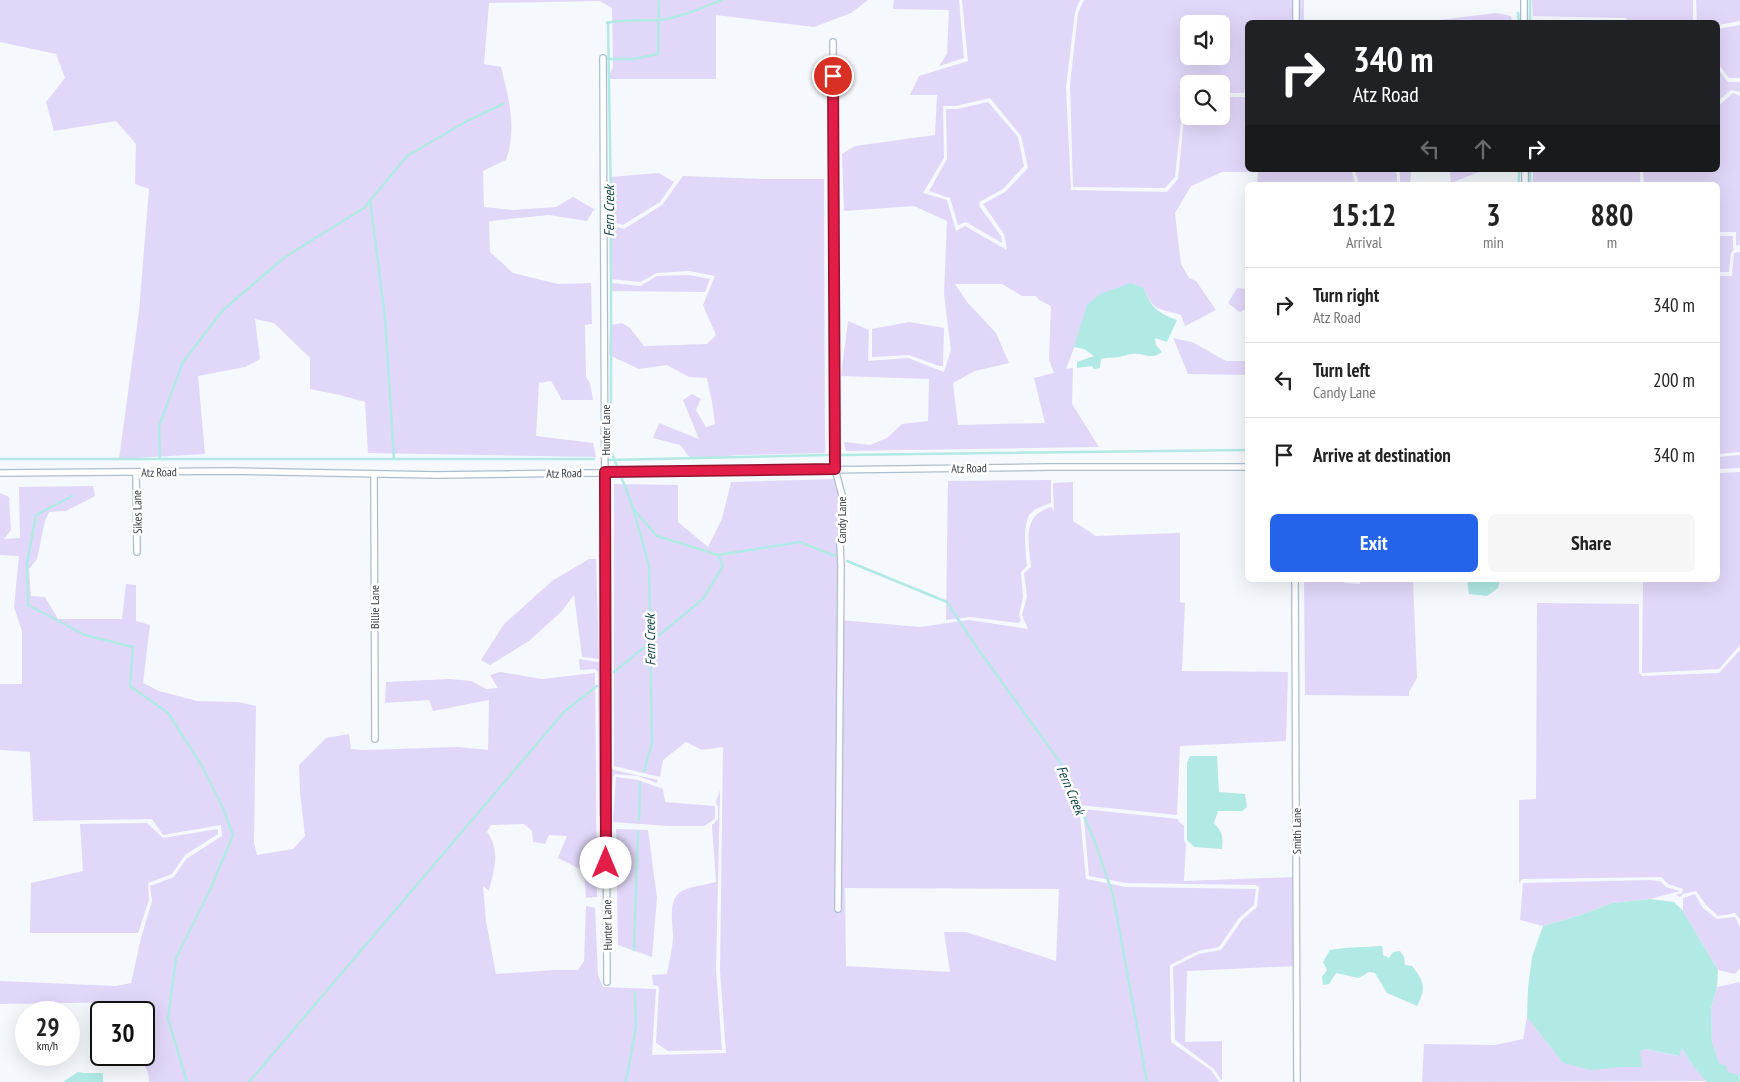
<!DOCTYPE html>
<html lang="en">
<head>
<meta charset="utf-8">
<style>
	body { margin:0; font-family:"PT Sans Narrow",sans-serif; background:#f6f6f6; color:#222; height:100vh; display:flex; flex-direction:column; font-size:19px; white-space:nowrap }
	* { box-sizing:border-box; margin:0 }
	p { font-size:16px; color:#767676 }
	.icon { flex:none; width:28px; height:28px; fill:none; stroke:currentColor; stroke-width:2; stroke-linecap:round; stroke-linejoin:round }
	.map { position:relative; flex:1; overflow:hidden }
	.sheet { position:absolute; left:1245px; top:182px; width:475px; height:400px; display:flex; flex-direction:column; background:#fff; border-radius:8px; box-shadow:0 5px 20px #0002 }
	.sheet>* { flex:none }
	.guide { position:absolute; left:1245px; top:20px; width:475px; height:152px; border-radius:8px; box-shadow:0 5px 20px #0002; background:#202124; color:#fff; overflow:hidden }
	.tools { position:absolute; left:1180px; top:15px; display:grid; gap:10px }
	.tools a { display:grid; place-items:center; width:50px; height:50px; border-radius:8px; background:#fff; box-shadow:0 5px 20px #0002; font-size:25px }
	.speed { position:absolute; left:15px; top:1001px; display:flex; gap:10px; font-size:25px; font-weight:700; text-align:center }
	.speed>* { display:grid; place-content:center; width:65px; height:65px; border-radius:50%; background:#fff; box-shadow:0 5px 20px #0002; line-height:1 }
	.speed small { font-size:12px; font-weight:400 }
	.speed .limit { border:2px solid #111; border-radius:8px; background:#fff; color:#111 }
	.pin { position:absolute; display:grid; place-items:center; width:42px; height:42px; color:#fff; margin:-21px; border:2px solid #fff; border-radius:50%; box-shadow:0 1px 5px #0007 }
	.me { position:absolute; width:55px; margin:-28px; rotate:0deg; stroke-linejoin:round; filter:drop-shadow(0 0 4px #0008) }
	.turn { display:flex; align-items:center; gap:18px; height:105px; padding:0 25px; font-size:22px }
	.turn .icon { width:65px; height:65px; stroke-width:2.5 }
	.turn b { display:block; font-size:35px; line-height:42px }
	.lanes { display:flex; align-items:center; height:48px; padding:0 25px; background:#0003; justify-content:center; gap:25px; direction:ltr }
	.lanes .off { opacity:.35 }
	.eta { display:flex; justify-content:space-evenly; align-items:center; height:85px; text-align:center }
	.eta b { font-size:30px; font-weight:700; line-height:35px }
	.cta { display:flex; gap:10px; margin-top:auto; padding:10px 25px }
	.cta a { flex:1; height:58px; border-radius:8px; background:#2563eb; color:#fff; font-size:20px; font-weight:700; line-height:58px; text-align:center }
	.cta a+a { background:#f6f6f6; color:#222 }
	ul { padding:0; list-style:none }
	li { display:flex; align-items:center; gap:15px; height:75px; padding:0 25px; border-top:1px solid #e0e0e0 }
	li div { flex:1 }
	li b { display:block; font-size:19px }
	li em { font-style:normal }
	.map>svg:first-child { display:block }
	.green { fill:#e1d7f9; fill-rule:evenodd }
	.water { fill:#b1e9e4 }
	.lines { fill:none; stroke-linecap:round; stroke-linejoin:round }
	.stream { stroke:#b1e9e4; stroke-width:2.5 }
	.minor-casing { stroke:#acbece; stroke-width:8 }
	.minor { stroke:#fff; stroke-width:5.5 }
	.route-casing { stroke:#92132f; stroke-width:12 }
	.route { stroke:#e11d48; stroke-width:9 }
	.labels { text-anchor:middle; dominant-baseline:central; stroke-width:5; stroke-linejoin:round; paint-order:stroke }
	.street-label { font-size:12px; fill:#363d44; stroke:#fff }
	.water-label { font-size:14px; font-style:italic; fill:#093e3b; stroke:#fff }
</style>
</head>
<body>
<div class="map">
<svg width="1740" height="1082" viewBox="0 0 1740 1082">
	<rect width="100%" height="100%" fill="#f5f8fc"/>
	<path class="green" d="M0,0H868L851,13L814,27L716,15V79H608L613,67L612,8L600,1L489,3L484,64L501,67C509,99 517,128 506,160L483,171L484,207L512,210L556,207L573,197L594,209L587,221L549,215L489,221L490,252L513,273L558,284L591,283L592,324L585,325L586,377L590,383L593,400H562L551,381L539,383L536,436L593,443L596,457L368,453L365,402L340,395L310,389V358L274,323L255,319L260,359L245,367L198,376L205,454L119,459L139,311L149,189L135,184L136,144L116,121L54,131L46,102L65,78L56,54L0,42Z
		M894,0H959L964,58L939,66L947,54L949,10L893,9Z
		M962,0H1080L1075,12L1066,87L1071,190L1167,192L1178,179L1186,97H1189V116H1221V97H1246L1247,93L1248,170H1352L1355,185H1257L1258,172H1222L1191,186L1175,213L1181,264L1189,278L1196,281L1216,310L1185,326L1181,315C1160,308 1152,312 1144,288L1079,335L1066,369L1073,368L1072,404L1099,447L846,451L844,442L870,445L887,438L902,424L928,421L929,379L841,376L848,321L869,330L868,361L908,358L944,372L951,350L944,294L947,221L914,206L844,211L842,154L855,146L935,135L937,95H910L919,76L968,61ZM990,98L1021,136L1028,168L1005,192L983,204L1004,234L1007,250L965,226L956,231L947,200L923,193L944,158L943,106H956ZM955,284H1002L1022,296H1036L1039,300L1051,306L1049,359L1054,373L1034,378L1045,423L958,425L953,383L975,371L1009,363L996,333L967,302Z
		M1084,0H1304V22H1248L1247,84L1244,93H1221V84H1189V93L1185,94L1181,97V122L1175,177L1165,188L1073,187L1070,85L1078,13ZM1189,24H1221V56H1189Z
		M1532,0H1693V22H1629L1626,18L1533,16Z
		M1696,0H1740V21L1718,25V22H1697Z
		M1496,13L1511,16L1512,22L1489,21L1487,22H1318V20L1431,21Z
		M1740,25V78H1729L1720,66L1718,65V29Z
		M1718,69L1728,82H1740V92L1731,90L1718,101Z
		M1733,93L1740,96V245L1736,246V232H1718V185H1644L1643,170H1718V106Z
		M988,102L1018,137L1024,166L1003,189L981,201L979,203L980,207L1001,236L1002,243L966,222L958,225L950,198L929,191L947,159L946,109H957Z
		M1355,170H1394L1397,175V185H1359Z
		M1398,170H1423L1411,172L1410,185H1400V173Z
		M1450,170H1484L1451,183Z
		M1533,170H1640V185H1533Z
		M659,173L674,182L660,202L623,225L611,222L610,177Z
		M683,176L763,179H824L825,453L739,455L691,459L680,445L653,438L659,423L699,439L683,400L692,394L701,399L696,410L706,427L715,424L712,402L707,378L689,377L667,365L639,369L609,355L610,325L622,323L630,328L644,346L707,344L716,335L703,305L715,276L689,271L657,273L640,282L610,279L609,225L624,229L662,205Z
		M1718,236H1733V246L1734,250L1731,253L1729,272H1718Z
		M1740,252V452L1718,454V393L1719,377L1718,376V276H1732L1734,253Z
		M689,275L710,279L705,292L611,291V283L640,286L657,276Z
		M1237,288L1247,289V309L1239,312L1228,303Z
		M909,322L944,328L943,366H939L909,355L872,357V329Z
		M1173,338L1192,342L1226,361H1247V375L1188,374Z
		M1740,455V468L1718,469V457Z
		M1740,472V645L1719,669L1642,673L1643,580H1718V473Z
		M837,479L842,495L840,620L920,627L969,620L1028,629L1022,615L1027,597L1024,573L1031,567C1029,542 1021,516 1051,507L1054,511L1053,483L1073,482V521L1096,536L1180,533V602L1185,603L1182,671L1288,672L1286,741L1180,746L1177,815L1079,805L1086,879L1126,887L1256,889L1254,905L1239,918L1219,947L1198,951L1170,965L1171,1042L1212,1071L1219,1082H149C149,1069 143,1066 140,1055H144V1012H139L138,1002L0,1004V981L116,986L131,983L141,938L152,901L150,886L174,877L186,859L222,836L221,825L163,835L152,819L33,821L30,752L0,750V684H22V631L14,607L19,556L0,555V493L9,497L11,530L4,539L20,538L19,487L93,486L95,496L66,511L49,512L45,521L37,559L29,569L31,596L45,597L58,619H122L126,584L136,585V621L150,625L143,683L159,691L197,701L238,702L256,706L254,843L257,855L293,849L305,836L300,793L299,765L326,738L349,734L351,749L363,750L458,747L488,750L489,700L433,711L429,700L385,703L386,682L449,679L472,681L486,689L498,688L490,675L500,672L542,679L595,673L597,897L586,898L584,871L558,858L567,836L549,835L545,844L533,842L532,831L524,824L491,825L487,832C501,851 494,869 489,891L483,886L486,921L496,974L555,970H578L584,961L586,906L595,908L598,975L603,987L656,989L652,1055L726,1053L720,971L723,747L702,750L686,742L663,760L660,777L614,766V484L678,485V522L708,547L722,519L731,482ZM845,888L1059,889L1056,961L966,932H944L950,972L846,966Z
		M1051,480V503C1043,506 1035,508 1030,514C1022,525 1026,553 1027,566L1021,572L1023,597L1019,615L1021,621L1018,623L970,617L946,620L948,481Z
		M611,546V767L614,770L658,780L657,783L638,776L615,774L613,777L610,816H599L598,672L595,669L580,670L579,659L598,662L602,660L600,558L598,555Z
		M589,559H596L599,659L582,657L574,595L561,612L529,641L490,665L481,660L504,624L552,581Z
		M1304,580H1343L1344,583L1360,584V580H1413L1417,678L1409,692V696L1305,695Z
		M1537,603L1639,604V672L1642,676L1719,673L1740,650V919L1735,913L1718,916L1706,905L1696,891L1683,894L1680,897L1676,895L1682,893L1683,889L1668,884L1661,877L1523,879L1521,880L1519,884V800L1536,799Z
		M616,777L638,780L663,789L665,802L715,806V819L704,826H668L613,822Z
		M720,790L716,970L722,1050L668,1051L656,1043L659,988L658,986L653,985L652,975L667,974C669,962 673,948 673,935C673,922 667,900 682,891C692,886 705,885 716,882L712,825L718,819V806L716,802Z
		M1083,809L1178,819L1179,822L1184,826V840L1186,844L1184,881L1296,877V966L1187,971L1185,1042L1222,1041V1081L1214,1069L1175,1040L1173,967L1199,954L1221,950L1242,920L1257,907L1259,887L1256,885L1126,883L1089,876Z
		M147,823L163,838L218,829V834L185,855L172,874L148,883L149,900L138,933H30L31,883L83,871L80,824Z
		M616,829L648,830L657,898L652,957L618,945Z
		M1650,880L1660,881L1666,887L1680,891L1650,899L1612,903L1581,915L1543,926L1520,920L1523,883Z
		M1695,894L1703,908L1717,919L1735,917L1740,927V968L1735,974L1718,970L1683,911V898Z
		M1740,982V1076L1728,1072L1719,1063L1712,1042L1711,1009L1717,987Z
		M1527,1017L1563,1063L1641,1067L1639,1051L1645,1049L1678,1056L1682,1048L1693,1066L1708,1081L1422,1082L1424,1044L1495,1045L1523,1039Z"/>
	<path class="water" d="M1131,283L1144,288C1150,307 1158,313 1177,320L1167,342L1155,338L1156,345L1162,352C1150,361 1144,352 1132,354C1128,354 1124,356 1120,357C1113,358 1107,357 1101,359L1100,368L1094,369L1092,366L1077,368V362L1094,356L1084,349L1074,347L1087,305L1100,294Z
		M1467,580H1500L1498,588L1487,596L1469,594Z
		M1190,756H1217L1219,792L1245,794L1247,807L1242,811H1218L1214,823C1223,833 1223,836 1222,849L1194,847L1187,840V763Z
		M1650,899L1674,902L1683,911L1718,970L1717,987L1711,1009L1712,1042L1719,1063L1726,1066L1728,1072L1739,1075L1740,1082H1707L1693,1066L1682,1048L1679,1056L1645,1049L1640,1051L1642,1067H1621L1591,1070L1563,1063L1527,1017L1528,988L1532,957L1543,926L1581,915L1612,903Z
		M1382,946L1383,955L1389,958L1393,952L1400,951L1404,957L1405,965L1412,966C1425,982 1426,988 1417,1006L1387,993L1375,973L1369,972L1359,978L1336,973L1329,984L1323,985L1322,977L1327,970L1323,962L1330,950C1347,947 1365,947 1382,946Z
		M78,1072L84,1073H103V1082H63Z"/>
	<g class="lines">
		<path class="stream" d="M1530,0V22
			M1518,13L1519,22
			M608,22L611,205V451L617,466
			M607,23C625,19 640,21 658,20C678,19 703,7 722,0
			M608,59H634L658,54L659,0
			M1530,170V185
			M1519,185V170
			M370,200L385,318L394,459
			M840,455L1248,450
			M0,459H594
			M160,459L159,426L183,362L223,310L285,257L364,208L407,156L467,121L503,104
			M609,460L828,455
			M622,479L632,505L649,565L652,744L644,771
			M72,496L36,515L27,563L28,605L85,635L133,647L130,686L168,713L202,766L223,808L233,835L209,892L176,958L168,1019L187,1082
			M634,510L657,536L718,555L800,542L835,556
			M847,561L947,602L975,645L1065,769L1096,845L1113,895L1147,1082
			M614,672L703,599L723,566L718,555
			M639,820L640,783
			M634,950L638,832
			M249,1082L564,712L597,686
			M626,1082L636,1027L635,992"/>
		<g class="minor-casing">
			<path id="minor" d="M1296,0V22
				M1524,0V22
				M833,42L834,457L835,469L842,495L843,518L840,544L841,566L838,909
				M603,58L607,982
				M1525,170V185
				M136,472L137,552
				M0,473L230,471L437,475L1048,467H1248
				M374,475L375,739
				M1295,580L1297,1082"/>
		</g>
		<use href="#minor" class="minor"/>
	</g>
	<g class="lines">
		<g class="route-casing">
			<path id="route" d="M606,863L605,472L835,469L833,76"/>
		</g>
		<use href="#route" class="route"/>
	</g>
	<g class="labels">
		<g class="street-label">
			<text transform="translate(605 430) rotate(-90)">Hunter Lane</text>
			<text transform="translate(969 468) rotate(-1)">Atz Road</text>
			<text transform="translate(159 472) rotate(-1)">Atz Road</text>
			<text transform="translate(564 473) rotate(-1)">Atz Road</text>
			<text transform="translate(137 512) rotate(-91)">Sikes Lane</text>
			<text transform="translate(841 520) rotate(-90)">Candy Lane</text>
			<text transform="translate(374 607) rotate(-90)">Billie Lane</text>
			<text transform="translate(1296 831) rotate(-90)">Smith Lane</text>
			<text transform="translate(607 925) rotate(-91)">Hunter Lane</text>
		</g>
		<g class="water-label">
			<text transform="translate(609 211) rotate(-90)">Fern Creek</text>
			<text transform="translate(650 640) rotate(-91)">Fern Creek</text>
			<text transform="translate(1071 790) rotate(67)">Fern Creek</text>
		</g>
	</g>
</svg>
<div class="tools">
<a><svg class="icon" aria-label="sound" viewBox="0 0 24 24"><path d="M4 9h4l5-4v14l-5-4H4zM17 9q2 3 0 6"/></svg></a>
<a><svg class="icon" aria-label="search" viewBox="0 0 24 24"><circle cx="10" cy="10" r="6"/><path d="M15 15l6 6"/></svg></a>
</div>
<div class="speed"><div>29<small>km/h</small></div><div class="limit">30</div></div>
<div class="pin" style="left:833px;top:76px;background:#d93025"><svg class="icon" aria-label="arrive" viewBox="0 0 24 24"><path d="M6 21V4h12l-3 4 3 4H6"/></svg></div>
<svg class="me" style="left:606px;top:863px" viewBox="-20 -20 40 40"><circle r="19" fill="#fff"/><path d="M0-13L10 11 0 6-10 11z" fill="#e11d48"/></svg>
<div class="guide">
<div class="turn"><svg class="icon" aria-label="right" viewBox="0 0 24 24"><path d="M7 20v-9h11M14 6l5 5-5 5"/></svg><div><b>340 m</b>Atz Road</div></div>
<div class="lanes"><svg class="icon off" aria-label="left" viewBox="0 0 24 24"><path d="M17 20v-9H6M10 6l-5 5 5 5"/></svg><svg class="icon off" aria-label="ahead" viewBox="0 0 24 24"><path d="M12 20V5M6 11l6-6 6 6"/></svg><svg class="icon" aria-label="right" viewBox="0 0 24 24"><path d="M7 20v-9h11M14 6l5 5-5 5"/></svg></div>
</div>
<section class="sheet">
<div class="eta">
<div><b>15:12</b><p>Arrival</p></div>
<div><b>3</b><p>min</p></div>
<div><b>880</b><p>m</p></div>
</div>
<ul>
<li><svg class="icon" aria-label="right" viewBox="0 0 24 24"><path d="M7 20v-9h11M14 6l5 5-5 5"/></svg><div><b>Turn right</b><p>Atz Road</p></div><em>340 m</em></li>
<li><svg class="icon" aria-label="left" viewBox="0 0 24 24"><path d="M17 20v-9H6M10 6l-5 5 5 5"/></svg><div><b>Turn left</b><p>Candy Lane</p></div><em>200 m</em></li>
<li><svg class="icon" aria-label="arrive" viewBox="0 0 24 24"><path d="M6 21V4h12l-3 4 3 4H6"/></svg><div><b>Arrive at destination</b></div><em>340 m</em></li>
</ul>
<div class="cta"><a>Exit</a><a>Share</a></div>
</section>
</div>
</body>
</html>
